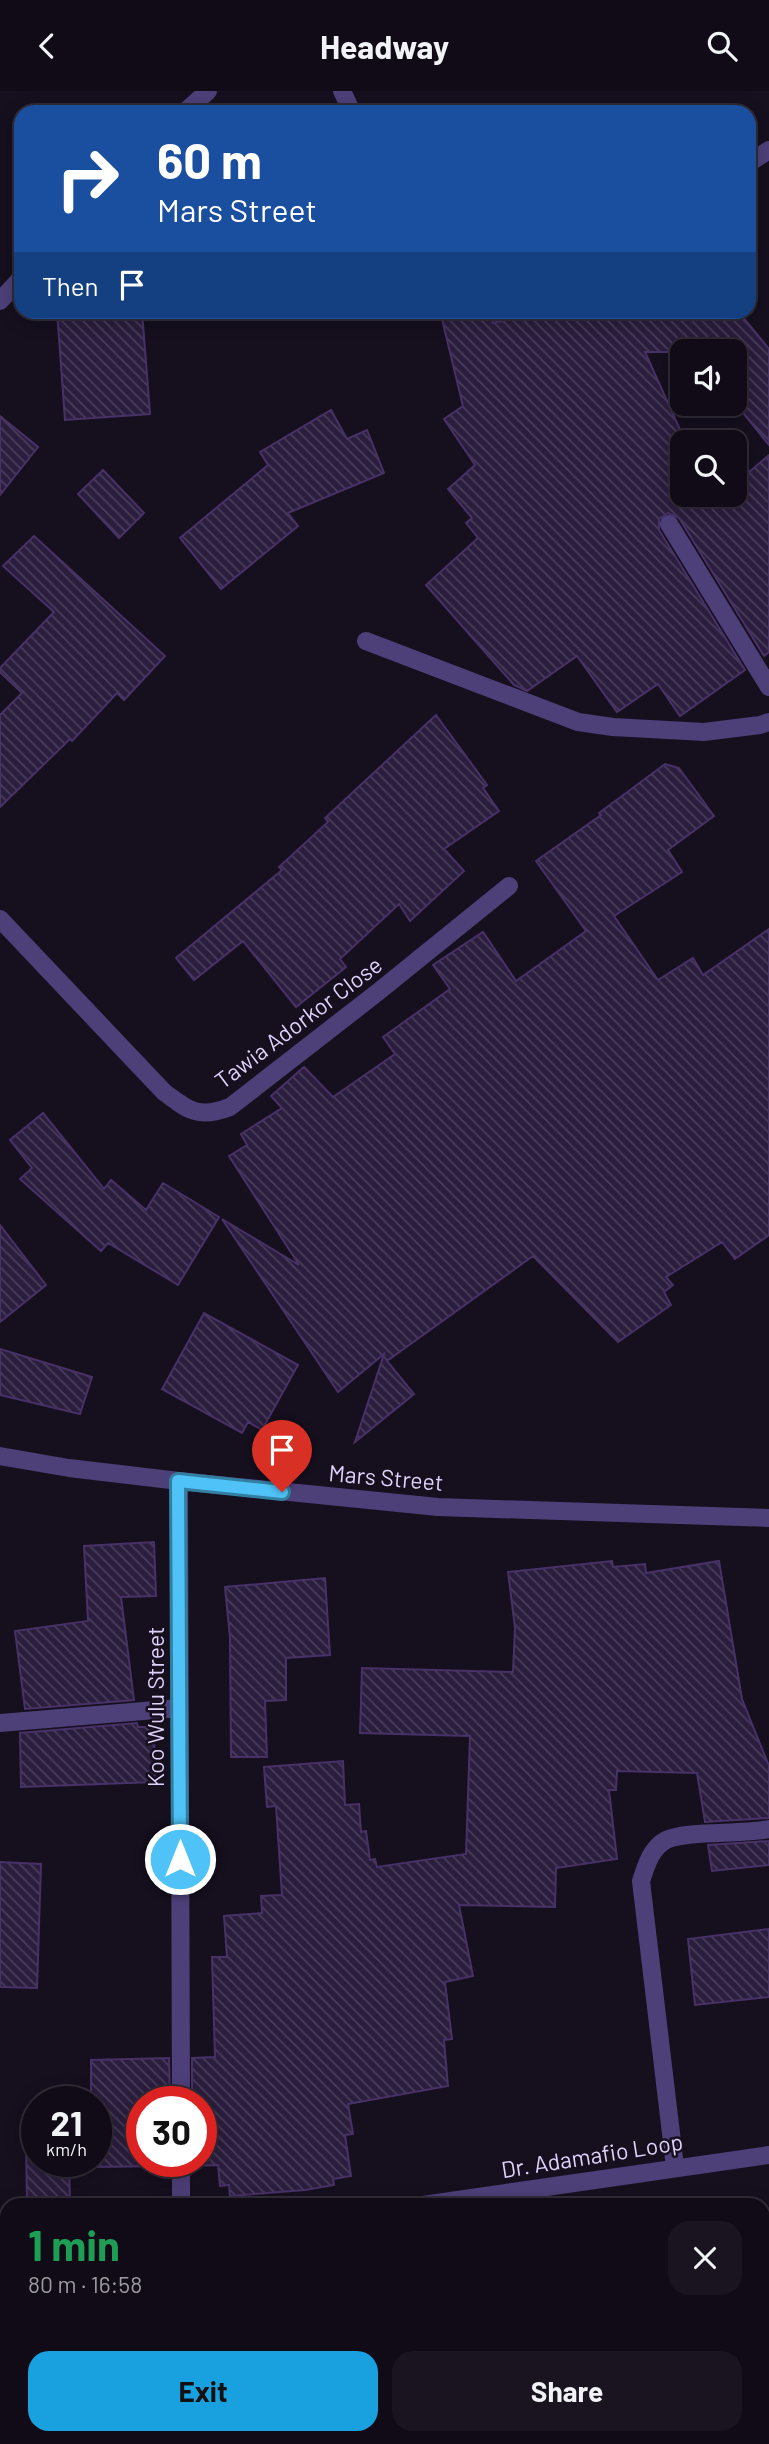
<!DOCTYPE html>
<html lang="en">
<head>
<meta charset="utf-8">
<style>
	body { margin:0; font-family:Barlow,sans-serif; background:#19141f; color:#f1f3f6; height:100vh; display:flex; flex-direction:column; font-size:26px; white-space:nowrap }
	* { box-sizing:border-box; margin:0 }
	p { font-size:23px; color:#9c9ba1 }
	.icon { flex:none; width:38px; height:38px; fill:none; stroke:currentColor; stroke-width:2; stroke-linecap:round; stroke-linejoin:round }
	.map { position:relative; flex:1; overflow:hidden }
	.details { position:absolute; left:0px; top:2107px; width:770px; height:247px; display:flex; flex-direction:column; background:#100b16; border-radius:21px 21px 0 0; box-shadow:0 4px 18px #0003,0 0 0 2px #302b35 }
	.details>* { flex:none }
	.banner { position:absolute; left:14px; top:14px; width:742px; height:214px; border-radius:21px; box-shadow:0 4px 18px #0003,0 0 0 2px #302b35; background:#1a4fa0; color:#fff; overflow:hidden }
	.fabs { position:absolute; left:670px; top:248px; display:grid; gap:14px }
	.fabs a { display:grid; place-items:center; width:77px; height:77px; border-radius:14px; background:#100b16; box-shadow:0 4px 18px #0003,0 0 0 2px #302b35; font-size:35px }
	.speed { position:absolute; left:21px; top:1995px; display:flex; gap:14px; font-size:35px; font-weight:700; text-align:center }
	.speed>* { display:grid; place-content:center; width:91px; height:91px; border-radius:50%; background:#100b16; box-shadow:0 4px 18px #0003,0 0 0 2px #302b35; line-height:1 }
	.speed small { font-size:18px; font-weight:400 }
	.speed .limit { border:10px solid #d22; background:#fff; color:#111 }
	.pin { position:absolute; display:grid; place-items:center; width:60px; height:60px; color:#fff; margin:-72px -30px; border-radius:50% 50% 50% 0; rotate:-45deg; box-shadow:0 0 7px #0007 }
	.pin .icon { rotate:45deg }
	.me { position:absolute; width:77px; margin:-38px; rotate:0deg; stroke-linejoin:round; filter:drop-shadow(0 0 5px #0008) }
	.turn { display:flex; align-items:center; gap:24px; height:147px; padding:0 28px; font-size:32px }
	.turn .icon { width:91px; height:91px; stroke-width:2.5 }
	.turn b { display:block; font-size:49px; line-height:60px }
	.then { display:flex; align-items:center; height:66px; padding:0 28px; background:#0003; gap:14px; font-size:26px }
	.round { display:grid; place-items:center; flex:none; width:74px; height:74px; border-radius:21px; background:#19141f }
	.head { display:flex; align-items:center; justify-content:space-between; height:119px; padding:0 28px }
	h1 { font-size:42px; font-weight:700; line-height:52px; color:#1e9e55 }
	.button { display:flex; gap:14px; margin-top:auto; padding:14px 28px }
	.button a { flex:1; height:80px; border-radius:21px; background:#18a0df; color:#111; font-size:28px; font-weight:700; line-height:80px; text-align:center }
	.button a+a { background:#19141f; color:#f1f3f6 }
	header { display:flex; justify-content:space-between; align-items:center; height:91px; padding:0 28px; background:#100b16; font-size:32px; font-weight:700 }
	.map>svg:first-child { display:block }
	.building { fill:url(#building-back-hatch); stroke:#483167; stroke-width:2 }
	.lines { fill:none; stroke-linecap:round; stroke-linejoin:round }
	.minor { stroke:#4d3f78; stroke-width:18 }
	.route-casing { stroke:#337fa1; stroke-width:18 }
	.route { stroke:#4fc3f7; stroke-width:12 }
	.labels { text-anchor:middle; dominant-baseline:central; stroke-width:5; stroke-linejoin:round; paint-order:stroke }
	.street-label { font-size:23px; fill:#dfd1fa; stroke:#150f1e }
</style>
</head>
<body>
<header><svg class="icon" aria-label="back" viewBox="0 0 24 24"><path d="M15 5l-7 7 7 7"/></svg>Headway<svg class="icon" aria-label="search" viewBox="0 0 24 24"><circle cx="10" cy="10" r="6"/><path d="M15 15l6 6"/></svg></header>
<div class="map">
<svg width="769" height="2353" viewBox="0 0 769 2353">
	<defs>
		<pattern id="building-back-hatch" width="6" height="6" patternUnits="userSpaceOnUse" patternTransform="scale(1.75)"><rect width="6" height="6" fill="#2a1d3d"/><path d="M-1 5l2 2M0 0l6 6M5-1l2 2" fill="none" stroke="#483d5a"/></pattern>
	</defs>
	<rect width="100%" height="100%" fill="#150f1e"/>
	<path class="building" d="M57,220H142L150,323L65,329Z
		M440,220H490L493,232L546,220H738L769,258V354L735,312V261H693L682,248V261H645L686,352H682V404H710L713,411L721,404H735V393L769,364V561L764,565L679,427L668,422L659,428V439L745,579L680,625L658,593L617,621L577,565L527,600L514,594L426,494L478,447L466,432L472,427L448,398L475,374L444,328L463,315Z
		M331,319L347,348L367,339L384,382L288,422L298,435L221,498L180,447L268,374L260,361Z
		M0,325L38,356L0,404Z
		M103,379L144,422L119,447L78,403Z
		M34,445L165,565L124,609L117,602L72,650L70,648L0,716V624L22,602L0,581V577L54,521L3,475Z
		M436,624L487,694L483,697L499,720L444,758L464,780L410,830L399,813L340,868L346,876L296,916L243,850L194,889L176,867L282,779L279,776L328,731L325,727Z
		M665,673L679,677L714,725L668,759L682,781L614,825L658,889L693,867L703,884L769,838V1144L735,1168L722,1151L666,1186L673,1194L664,1201L671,1214L618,1251L533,1165L387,1270L414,1303L355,1351L384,1263L338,1301L222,1128L299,1174L229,1065L247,1054L241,1043L282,1017L271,1005L304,976L333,1006L395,963L383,946L450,898L433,874L483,841L516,890L586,840L536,770L601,724L599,722Z
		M43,1022L104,1098L111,1089L146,1119L163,1092L219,1126L178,1194L108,1152L101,1160L20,1088L32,1077L10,1049Z
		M0,1134L46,1194L0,1231Z
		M204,1222L298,1274L262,1339L248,1331L242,1342L162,1298Z
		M0,1258L92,1286L80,1323L0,1304Z
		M154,1451L156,1505L121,1506L134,1609L25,1618L15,1540L88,1530L84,1455Z
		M612,1470L613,1476L645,1473L646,1482L719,1470L742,1608L769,1675V1727L705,1731L697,1682L617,1680L616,1699H609L617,1768L556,1777L555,1816L459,1814L473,1885L445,1891L452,1948L444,1949L448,1995L348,2013L353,2043L345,2044L351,2085L333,2088L334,2094L305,2099L230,2105L229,2094L220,2095L218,2074L192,2075V2070H201V2011H192V1967L215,1966L212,1866H227L224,1825L262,1822L261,1805L282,1804L276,1715L267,1716L264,1676L343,1670L345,1714L359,1713L361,1741L366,1740L370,1769L375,1768L377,1776L466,1763L470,1645L360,1642L362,1577L513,1581L515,1537L508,1481Z
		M325,1487L330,1564L286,1567V1609L265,1610L267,1666H231L230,1547L225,1496Z
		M137,1632L138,1636H154L155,1691L21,1696L20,1642Z
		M769,1750V1774L712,1780L708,1754Z
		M0,1771L41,1773L37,1897L0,1896Z
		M769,1838V1906L695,1914L688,1848Z
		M169,1967L170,2011H142V2070H170V2075L92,2076V2070H96V2011H91V1969Z
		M37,2048V2070H69L70,2112L27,2113L26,2049Z"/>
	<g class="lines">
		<path class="minor" d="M342,0L352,21
			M185,21L208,0
			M749,72L769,59
			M0,210L21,187
			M669,433L769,596
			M366,550L578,631L613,636L704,641L760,634L769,631
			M0,828L164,1001C189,1020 199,1028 230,1016L378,901L509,795
			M0,1365L69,1377L179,1390L438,1416L769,1427
			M179,1390L181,2011
			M0,1632L179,1617
			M181,2070V2114
			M675,2076L641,1790C646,1775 651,1757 666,1749C688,1739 742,1744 769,1738
			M423,2114L769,2064
			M0,2166L7,2165
			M191,2347L192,2353"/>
	</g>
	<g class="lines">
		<g class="route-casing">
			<path id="route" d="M180,1768L178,1390L282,1401"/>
		</g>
		<use href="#route" class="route"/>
	</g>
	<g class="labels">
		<g class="street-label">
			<text transform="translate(298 931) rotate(-37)">Tawia Adorkor Close</text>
			<text transform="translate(386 1386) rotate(5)">Mars Street</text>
			<text transform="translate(155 1616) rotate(-90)">Koo Wulu Street</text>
			<text transform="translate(592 2064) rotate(-9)">Dr. Adamafio Loop</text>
		</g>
	</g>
</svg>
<div class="fabs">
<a><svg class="icon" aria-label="sound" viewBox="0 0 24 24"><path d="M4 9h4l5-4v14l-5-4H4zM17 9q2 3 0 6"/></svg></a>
<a><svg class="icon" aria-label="search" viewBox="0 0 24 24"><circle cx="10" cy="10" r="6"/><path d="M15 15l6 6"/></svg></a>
</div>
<div class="speed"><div>21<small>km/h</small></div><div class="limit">30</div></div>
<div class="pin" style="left:282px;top:1401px;background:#d93025"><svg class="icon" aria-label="arrive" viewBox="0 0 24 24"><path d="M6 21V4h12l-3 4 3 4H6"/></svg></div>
<svg class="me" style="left:180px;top:1768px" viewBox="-20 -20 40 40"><circle r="17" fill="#4fc3f7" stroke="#fff" stroke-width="3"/><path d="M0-11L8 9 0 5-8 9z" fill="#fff"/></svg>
<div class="banner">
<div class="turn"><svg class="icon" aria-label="right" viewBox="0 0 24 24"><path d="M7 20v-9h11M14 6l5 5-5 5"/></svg><div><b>60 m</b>Mars Street</div></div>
<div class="then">Then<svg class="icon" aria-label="arrive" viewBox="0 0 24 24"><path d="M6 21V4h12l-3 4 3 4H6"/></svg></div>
</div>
<section class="details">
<div class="head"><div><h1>1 min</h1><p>80 m · 16:58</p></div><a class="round"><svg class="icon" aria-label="close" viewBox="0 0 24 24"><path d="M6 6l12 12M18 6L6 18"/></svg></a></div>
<div class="button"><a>Exit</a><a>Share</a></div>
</section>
</div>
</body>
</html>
